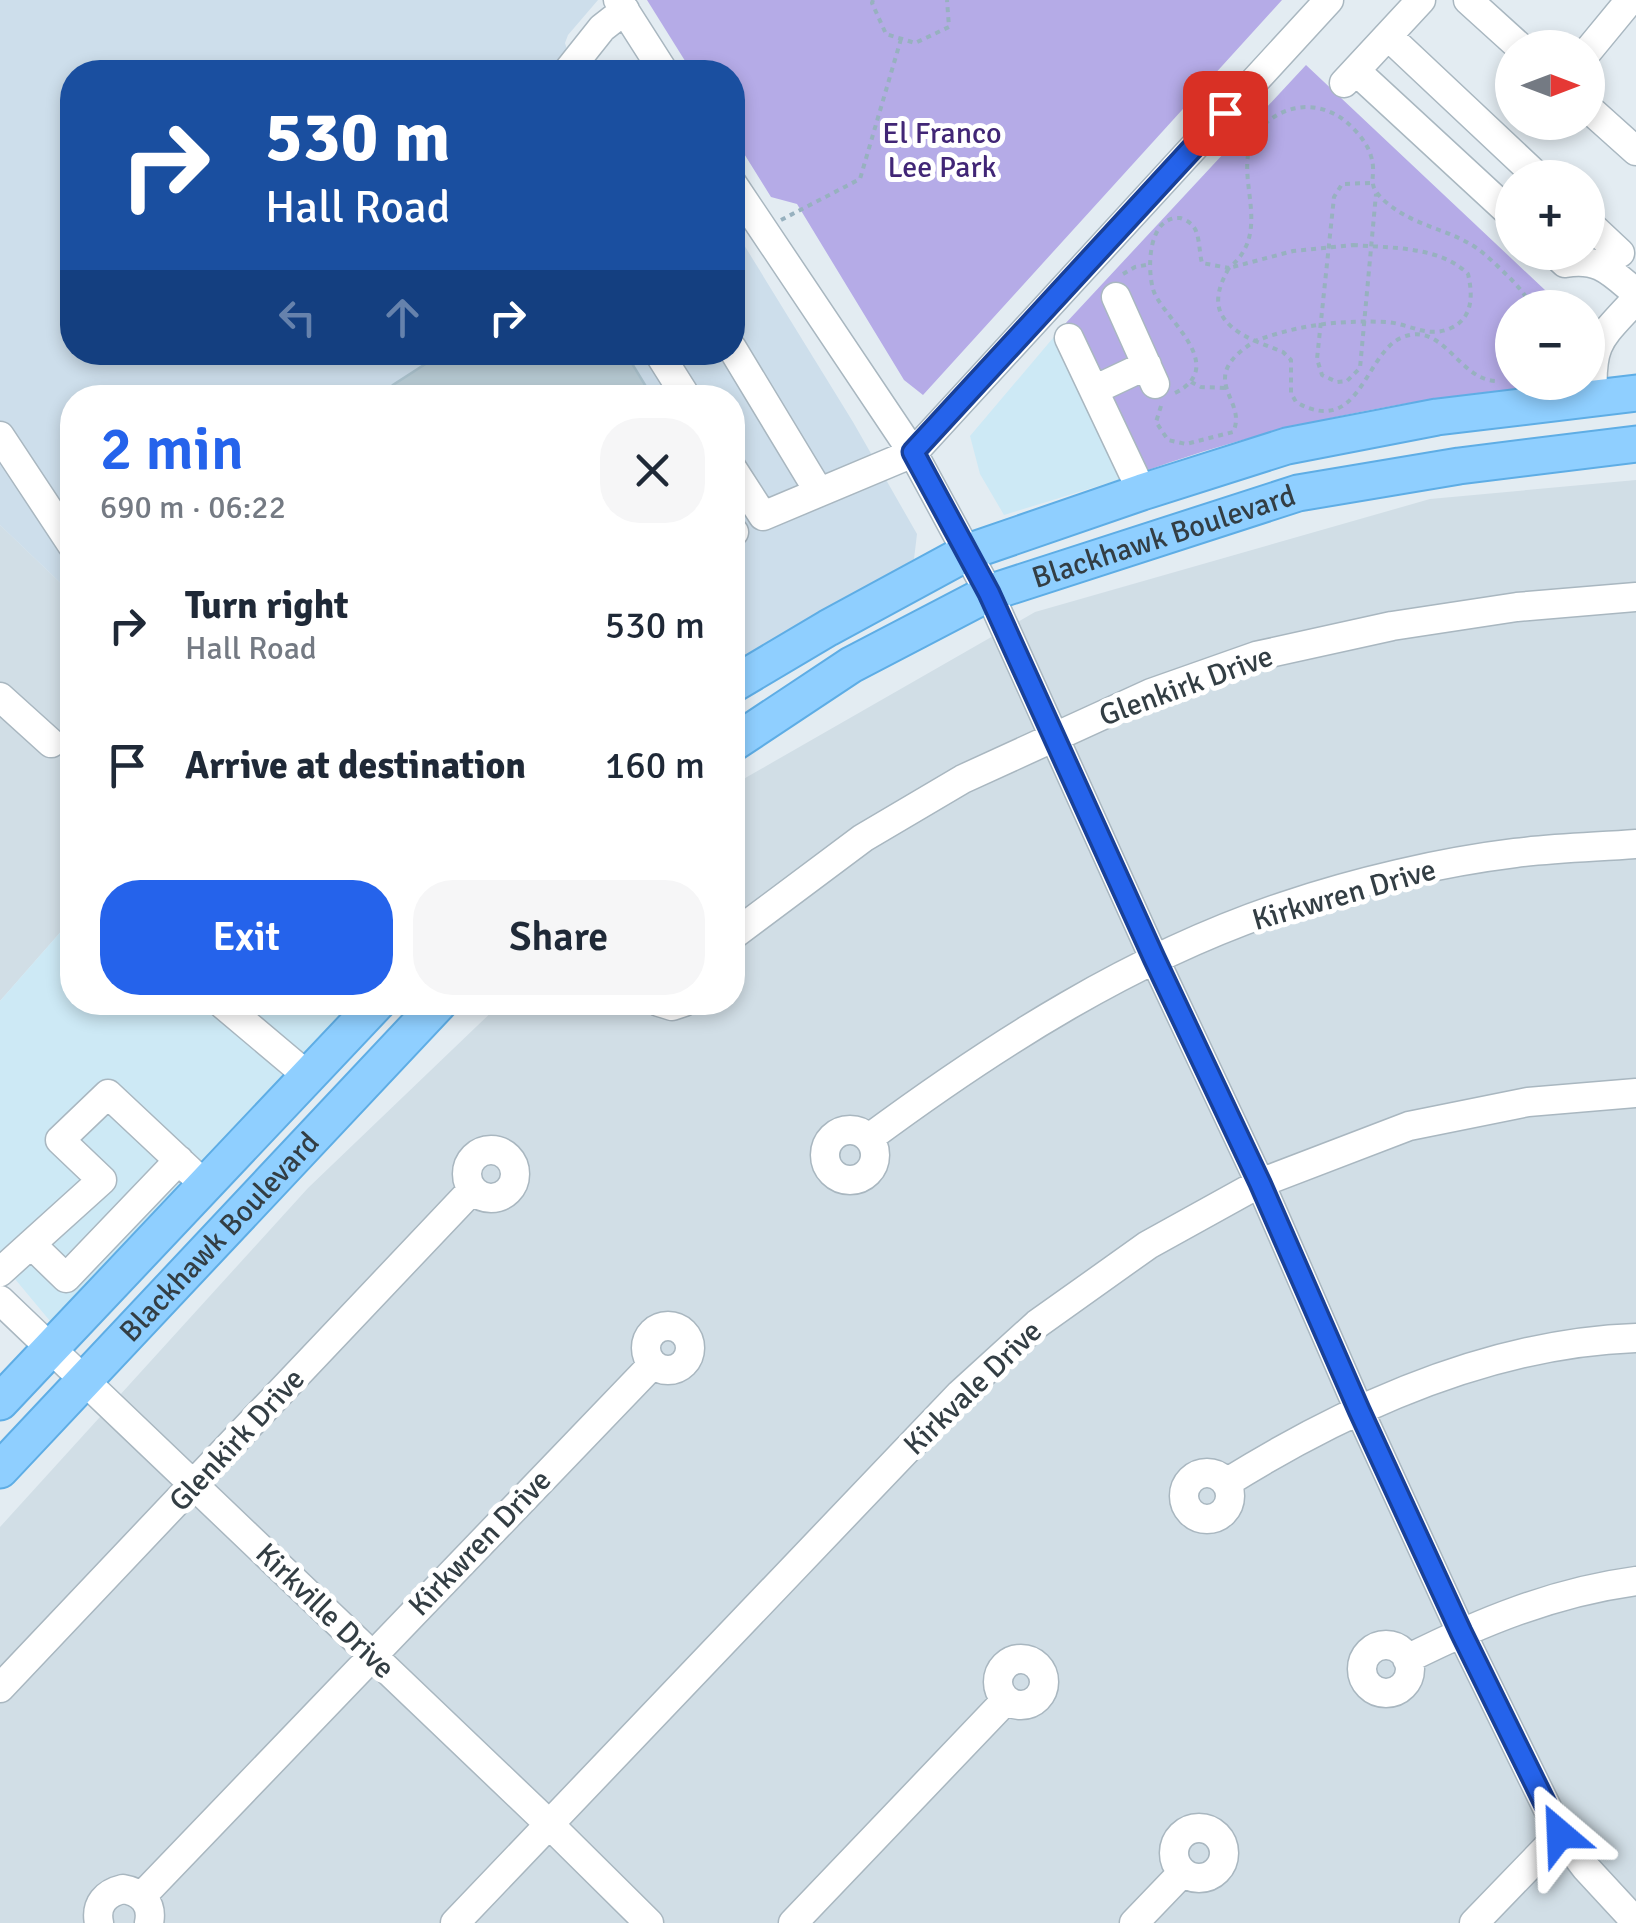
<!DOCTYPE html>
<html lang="en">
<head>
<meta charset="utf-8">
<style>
	body { margin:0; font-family:Signika,sans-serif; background:#f6f6f7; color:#1f2937; height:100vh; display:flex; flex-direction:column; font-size:38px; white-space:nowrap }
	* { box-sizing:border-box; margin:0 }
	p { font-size:32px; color:#747a83 }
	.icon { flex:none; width:55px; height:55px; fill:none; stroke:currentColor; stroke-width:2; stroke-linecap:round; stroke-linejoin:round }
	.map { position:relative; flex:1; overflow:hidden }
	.sheet { position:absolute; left:60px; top:385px; width:685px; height:630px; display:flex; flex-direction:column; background:#fff; border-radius:40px; box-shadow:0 5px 15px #0003 }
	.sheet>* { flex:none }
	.guide { position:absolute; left:60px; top:60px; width:685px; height:305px; border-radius:40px; box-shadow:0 5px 15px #0003; background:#1a4fa0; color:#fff; overflow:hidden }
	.needle { width:65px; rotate:90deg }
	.fabs { position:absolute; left:1495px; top:30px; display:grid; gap:20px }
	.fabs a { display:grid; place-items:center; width:110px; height:110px; border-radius:50%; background:#fff; box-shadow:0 5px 15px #0003; font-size:50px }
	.pin { position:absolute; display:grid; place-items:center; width:85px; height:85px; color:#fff; margin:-42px; border-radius:20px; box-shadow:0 5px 15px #0006 }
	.me { position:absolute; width:110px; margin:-55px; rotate:334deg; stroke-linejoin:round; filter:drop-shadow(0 0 8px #0008) }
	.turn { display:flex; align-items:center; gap:35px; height:210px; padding:0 40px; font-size:45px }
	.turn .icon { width:130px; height:130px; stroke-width:2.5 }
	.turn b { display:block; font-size:70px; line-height:85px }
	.lanes { display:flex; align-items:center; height:95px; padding:0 40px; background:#0003; justify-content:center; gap:50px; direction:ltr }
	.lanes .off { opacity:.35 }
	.round { display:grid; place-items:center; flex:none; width:105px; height:105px; border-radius:40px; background:#f6f6f7 }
	.overview { display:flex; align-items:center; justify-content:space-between; height:170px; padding:0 40px }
	h1 { font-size:60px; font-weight:600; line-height:75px; color:#2563eb }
	.primary-button { display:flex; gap:20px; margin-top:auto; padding:20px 40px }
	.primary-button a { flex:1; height:115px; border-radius:40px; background:#2563eb; color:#fff; font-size:40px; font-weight:600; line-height:115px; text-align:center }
	.primary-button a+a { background:#f6f6f7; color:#1f2937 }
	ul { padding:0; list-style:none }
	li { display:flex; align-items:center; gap:30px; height:140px; padding:0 40px }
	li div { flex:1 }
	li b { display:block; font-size:38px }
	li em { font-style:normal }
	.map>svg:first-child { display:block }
	.residential { fill:#d1dee6 }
	.commercial { fill:#cde9f5 }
	.education { fill:#cddeeb }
	.green { fill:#b5abe7 }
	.building { fill:#b8cbd4; stroke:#acc3ce; stroke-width:2.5 }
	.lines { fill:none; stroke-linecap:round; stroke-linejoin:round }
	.minor-casing { stroke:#a9b7c0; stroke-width:31 }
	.major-casing { stroke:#5eade5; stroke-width:39 }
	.path { stroke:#97b1bf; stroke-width:4; stroke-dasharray:5 5; stroke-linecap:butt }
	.minor { stroke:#fff; stroke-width:28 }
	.major { stroke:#8fcfff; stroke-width:35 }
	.route-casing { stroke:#184099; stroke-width:25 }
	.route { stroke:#2563eb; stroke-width:18 }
	.labels { text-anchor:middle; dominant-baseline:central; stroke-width:10; stroke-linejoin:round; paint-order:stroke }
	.park-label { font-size:30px; fill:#412676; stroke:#fff }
	.street-label { font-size:30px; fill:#333e44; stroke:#fff }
</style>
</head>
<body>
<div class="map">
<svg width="1636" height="1923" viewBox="0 0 1636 1923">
	<rect width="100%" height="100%" fill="#e3ecf2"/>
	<path class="residential" d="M1636,480V1923H0V1527L308,1188L501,1003L732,1002L733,785L1035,612L1430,499Z
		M0,525L72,594V919L0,1001Z"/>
	<path class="commercial" d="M1064,325L1134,475L1004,515L980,474L970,436Z
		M72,919V1002L356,1003L50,1321L0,1261V1001Z"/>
	<path class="education" d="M0,0H598L568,35L565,43L574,72H72V352H732L733,227L853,422L917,534L914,559L733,669L732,398H72V594L0,525Z"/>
	<path class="green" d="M647,0H1282L923,395L904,380L797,204L771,197L733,136L732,72H692Z
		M1306,65L1563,307L1512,308V382L1562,385C1417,395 1271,425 1134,475L1064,325Z"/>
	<path class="building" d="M444,352H625L653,398H401L393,385Z"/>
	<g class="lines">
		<g class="minor-casing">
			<path id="minor" d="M618,0L664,72
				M1468,0L1521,48
				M1388,36L1539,178
				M1588,51L1630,0
				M1356,71L1512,215
				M567,72L602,28L625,10
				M1344,83L1421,0
				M1588,108L1636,151
				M732,183L913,453L989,593L1154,958L1260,1183L1359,1410L1461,1632L1560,1834L1586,1868L1636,1922
				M1588,223L1620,253
				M1553,252L1565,263C1599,257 1611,272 1636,293
				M1116,297L1155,384
				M1069,338L1142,492
				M732,348L819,492
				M658,352L687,398
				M1094,390L1147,365
				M1593,396C1590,341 1601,338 1636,299
				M0,436L72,545
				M732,468L763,516L913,453L1329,0
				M732,533L734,532
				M0,697L51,743
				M732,936L863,838L963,779L1151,693L1256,656L1392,626L1517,607L1636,597
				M220,1002L309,1077
				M659,1002L672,1006L684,1002
				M825 1155a25 25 0 1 1 50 0a25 25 0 1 1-50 0Z
				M869,1138C996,1044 1134,956 1285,906C1356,882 1441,862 1515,853C1555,848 1596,847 1636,844
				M467 1174a24 24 0 1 1 48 0a24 24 0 1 1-48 0Z
				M31,1244L66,1278L179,1160
				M0,1272L102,1180L60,1140L108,1094L205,1185
				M0,1300L550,1825L649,1923
				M646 1348a22 22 0 1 1 44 0a22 22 0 1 1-44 0Z
				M1184 1496a23 23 0 1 1 46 0a23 23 0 1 1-46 0Z
				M1226,1483C1348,1407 1490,1343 1636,1338
				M1362 1669a24 24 0 1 1 48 0a24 24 0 1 1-48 0Z
				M998 1682a23 23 0 1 1 46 0a23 23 0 1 1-46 0Z
				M1407,1659C1481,1622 1554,1592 1636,1581
				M0,1688L472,1190
				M1174 1853a25 25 0 1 1 50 0a25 25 0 1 1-50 0Z
				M142,1896L653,1364
				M99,1923C95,1904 106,1893 123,1889C142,1892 153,1904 149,1923
				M455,1923L960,1394L1037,1324L1148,1245L1260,1183L1409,1126L1528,1102L1636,1093
				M793,1923L1006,1700
				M1134,1923L1182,1873
				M1474,1923L1560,1834"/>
		</g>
		<g class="major-casing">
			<g id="major">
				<path d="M732,685L828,628L968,552L1142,492L1287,446L1437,417L1636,393"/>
				<path id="s1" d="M732,744L851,665L989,593L1298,493L1459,466L1636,444"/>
				<path d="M0,1402L378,1002"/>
				<path id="s2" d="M0,1470L440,1002"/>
			</g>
		</g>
		<path class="path" d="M873,0L872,3L886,34L915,43L949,27L947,0
			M1370,183L1342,184L1334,197L1317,359L1322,375L1337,382L1347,381L1360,368L1376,194
			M781,220L860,179L901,39
			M1353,245C1390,248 1440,246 1468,274C1473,295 1473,318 1451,328C1427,339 1409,323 1385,322C1339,320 1298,325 1255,341C1218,324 1208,304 1229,268L1293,251Z
			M1123,274L1135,267L1151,264
			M1191,382L1201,387L1225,388
			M1175,393C1231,365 1160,316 1153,289C1147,268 1148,216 1180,218C1184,219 1190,222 1193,226C1200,234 1199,253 1202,263L1229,268C1285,222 1209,153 1279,114C1298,104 1320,105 1338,116C1350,123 1367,141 1371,156C1378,179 1363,183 1387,203C1416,227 1446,228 1475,247C1487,255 1498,267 1509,277C1518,287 1527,295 1531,308
			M1161,406L1156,422L1168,440L1186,444L1233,432C1249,399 1193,380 1255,341L1283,352L1291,360V393L1296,402C1361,439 1364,352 1403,337C1444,321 1459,381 1497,381"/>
		<use href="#minor" class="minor"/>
		<use href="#major" class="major"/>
	</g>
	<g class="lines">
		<g class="route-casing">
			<path id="route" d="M1225,113L913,452L989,593L1154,958L1260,1183L1359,1410L1461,1632L1560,1834"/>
		</g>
		<use href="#route" class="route"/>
	</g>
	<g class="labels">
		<g class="park-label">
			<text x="942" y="133">El Franco<tspan x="942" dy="34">Lee Park</tspan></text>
		</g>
		<g class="street-label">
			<text stroke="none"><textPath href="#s1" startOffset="482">Blackhawk Boulevard</textPath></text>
			<text transform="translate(1186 686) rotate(-20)">Glenkirk Drive</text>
			<text transform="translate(1344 895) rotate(-16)">Kirkwren Drive</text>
			<text stroke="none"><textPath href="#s2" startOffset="320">Blackhawk Boulevard</textPath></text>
			<text transform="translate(973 1388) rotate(-44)">Kirkvale Drive</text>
			<text transform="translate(237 1440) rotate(-47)">Glenkirk Drive</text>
			<text transform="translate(480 1543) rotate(-46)">Kirkwren Drive</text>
			<text transform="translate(325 1611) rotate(44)">Kirkville Drive</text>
		</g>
	</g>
</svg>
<div class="fabs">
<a><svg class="needle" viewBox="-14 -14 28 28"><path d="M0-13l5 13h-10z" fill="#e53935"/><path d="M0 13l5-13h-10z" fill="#747a83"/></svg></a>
<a>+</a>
<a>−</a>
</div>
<div class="pin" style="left:1225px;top:113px;background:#d93025"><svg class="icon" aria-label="arrive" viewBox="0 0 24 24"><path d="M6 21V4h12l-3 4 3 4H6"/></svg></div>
<svg class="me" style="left:1560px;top:1834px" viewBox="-20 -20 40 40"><path d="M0-17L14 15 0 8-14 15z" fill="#2563eb" stroke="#fff" stroke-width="4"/></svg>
<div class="guide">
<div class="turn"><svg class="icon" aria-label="right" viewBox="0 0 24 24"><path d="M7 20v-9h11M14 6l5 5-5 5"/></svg><div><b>530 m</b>Hall Road</div></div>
<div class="lanes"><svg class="icon off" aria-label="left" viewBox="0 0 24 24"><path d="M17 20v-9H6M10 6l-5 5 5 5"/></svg><svg class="icon off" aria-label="ahead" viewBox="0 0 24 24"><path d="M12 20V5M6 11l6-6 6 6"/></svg><svg class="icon" aria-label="right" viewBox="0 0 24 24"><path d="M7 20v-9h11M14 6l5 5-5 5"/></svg></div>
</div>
<section class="sheet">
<div class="overview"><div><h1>2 min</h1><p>690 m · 06:22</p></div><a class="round"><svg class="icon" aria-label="close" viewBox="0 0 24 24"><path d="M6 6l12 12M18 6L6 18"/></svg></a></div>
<ul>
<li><svg class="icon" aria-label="right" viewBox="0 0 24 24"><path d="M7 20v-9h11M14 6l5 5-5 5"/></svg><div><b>Turn right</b><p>Hall Road</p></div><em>530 m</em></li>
<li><svg class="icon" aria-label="arrive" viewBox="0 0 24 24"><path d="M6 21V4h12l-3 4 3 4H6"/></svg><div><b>Arrive at destination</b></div><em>160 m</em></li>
</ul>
<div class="primary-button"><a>Exit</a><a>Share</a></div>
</section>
</div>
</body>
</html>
